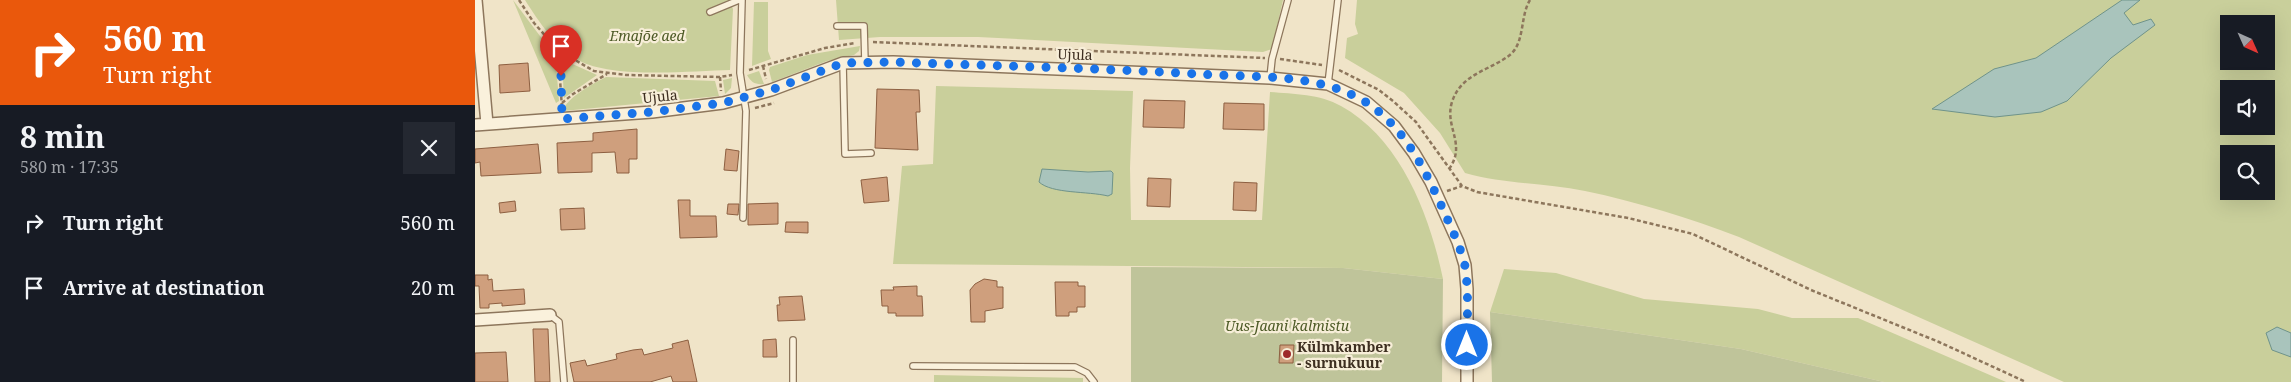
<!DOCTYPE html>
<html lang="en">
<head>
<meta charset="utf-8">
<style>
	body { margin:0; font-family:"Noto Serif",serif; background:#242831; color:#f1f3f6; height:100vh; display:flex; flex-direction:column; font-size:19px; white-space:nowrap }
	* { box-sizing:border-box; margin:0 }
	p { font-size:16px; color:#9ea1a6 }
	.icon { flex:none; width:28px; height:28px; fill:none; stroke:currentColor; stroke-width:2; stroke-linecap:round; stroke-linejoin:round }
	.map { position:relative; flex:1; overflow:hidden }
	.drawer { display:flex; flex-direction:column; background:#171b24; width:475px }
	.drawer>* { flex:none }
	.top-card { background:#ea580c; color:#fff; overflow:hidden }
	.needle { width:32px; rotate:135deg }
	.fabs { position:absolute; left:1745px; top:15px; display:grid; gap:10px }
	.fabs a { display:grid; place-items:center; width:55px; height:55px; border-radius:0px; background:#171b24; box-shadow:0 5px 20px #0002; font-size:25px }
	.pin { position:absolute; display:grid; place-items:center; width:42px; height:42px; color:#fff; margin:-51px -21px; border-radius:50% 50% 50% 0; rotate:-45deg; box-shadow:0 0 5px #0007 }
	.pin .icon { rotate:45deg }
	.me { position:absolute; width:55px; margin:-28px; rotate:0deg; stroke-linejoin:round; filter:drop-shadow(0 0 4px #0008) }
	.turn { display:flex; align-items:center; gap:18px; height:105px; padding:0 20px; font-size:22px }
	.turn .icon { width:65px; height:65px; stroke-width:2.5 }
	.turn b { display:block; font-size:35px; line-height:42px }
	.round { display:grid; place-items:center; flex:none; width:52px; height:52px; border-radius:0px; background:#242831 }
	.head { display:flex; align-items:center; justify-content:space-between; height:85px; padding:0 20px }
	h1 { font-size:30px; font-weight:700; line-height:38px }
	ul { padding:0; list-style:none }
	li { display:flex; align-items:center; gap:15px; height:65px; padding:0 20px }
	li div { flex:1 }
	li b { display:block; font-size:19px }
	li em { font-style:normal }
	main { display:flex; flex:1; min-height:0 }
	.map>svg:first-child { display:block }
	.green { fill:#c9cf9b; fill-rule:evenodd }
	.cemetery { fill:#bfc49a }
	.water { fill:#a9c4bc; stroke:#6f938a }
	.building { fill:#cf9f7d; stroke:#8d5f41 }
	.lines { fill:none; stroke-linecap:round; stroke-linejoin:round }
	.lane-casing { stroke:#8d765c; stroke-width:8 }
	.street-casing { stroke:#8d765c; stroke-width:14 }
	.path { stroke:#8d765c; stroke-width:2.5; stroke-dasharray:4 2.5; stroke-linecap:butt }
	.lane { stroke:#faf1dc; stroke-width:5.5 }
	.street { stroke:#faf1dc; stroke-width:11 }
	.route { stroke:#1a73e8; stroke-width:9; stroke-dasharray:0 16.2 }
	.poi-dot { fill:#9e2a2b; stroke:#f7eed8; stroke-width:2 }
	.labels { text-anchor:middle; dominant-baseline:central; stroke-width:4.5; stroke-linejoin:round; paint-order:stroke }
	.park-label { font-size:14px; font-style:italic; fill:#4d5a26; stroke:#f7eed8 }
	.street-label { font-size:14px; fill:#3d2e20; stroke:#f7eed8 }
	.poi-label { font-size:14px; font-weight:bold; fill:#3d2e20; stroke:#f7eed8; text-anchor:start }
</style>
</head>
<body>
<main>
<section class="drawer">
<div class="top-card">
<div class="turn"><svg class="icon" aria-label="right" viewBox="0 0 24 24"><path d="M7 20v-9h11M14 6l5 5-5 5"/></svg><div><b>560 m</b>Turn right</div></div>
</div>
<div class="head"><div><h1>8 min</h1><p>580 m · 17:35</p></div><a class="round"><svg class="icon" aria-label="close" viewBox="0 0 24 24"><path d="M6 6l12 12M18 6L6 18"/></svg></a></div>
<ul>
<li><svg class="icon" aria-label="right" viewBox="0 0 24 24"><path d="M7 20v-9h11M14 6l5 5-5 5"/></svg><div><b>Turn right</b></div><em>560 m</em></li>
<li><svg class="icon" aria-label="arrive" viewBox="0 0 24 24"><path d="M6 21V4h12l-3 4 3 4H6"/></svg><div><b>Arrive at destination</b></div><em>20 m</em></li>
</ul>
</section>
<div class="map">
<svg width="1816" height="382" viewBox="0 0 1816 382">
	<rect width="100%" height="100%" fill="#f0e4c8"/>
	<path class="green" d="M38,0L65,36L80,51L84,101L81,103Z
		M50,0H254L258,9L255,70C216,71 136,79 103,60C80,46 64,22 50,0Z
		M361,0H808L797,49L788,52L503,37H405L364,40Z
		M882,0H1816V382H1589L1264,237C1214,218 1163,202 1110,191C1070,183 1029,184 990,173L965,133L929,93L870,58L872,38L883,34L880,24ZM1754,24H1791V61H1754ZM1754,89H1791V126H1754ZM1754,154H1791V191H1754Z
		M279,2H293V51L296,59L277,66Z
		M385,46L384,51L379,55L352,61L297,82L294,70L295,67L332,55Z
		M90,59L93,62L122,75L89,98L87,62Z
		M284,71L289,84C280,85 276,82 272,75Z
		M131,77L240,81L244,96L88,111C91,98 119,83 131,77Z
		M257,78L256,88L250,94L248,80Z
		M461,86L658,91L655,168L656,220H787L795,92C819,94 845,94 866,106C926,139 955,216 968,279L868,268L418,264L427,166L458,164Z
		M1029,269L1081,273L1169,299L1283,309L1317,318H1383L1531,382H1409L1266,349L1015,312Z
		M459,375L608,378V382H459Z"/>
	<path class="cemetery" d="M656,267L868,268L968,279L967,382H656Z
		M1015,312L1266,349L1409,382H1017Z"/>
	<path class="water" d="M1647,0H1665L1649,13L1658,25L1676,19L1680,25L1636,58L1592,101L1566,112L1520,117L1457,109L1519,69L1561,58Z
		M567,169L613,172L636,171L638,173L637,194L633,196C613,191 577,194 564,182Z
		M1802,327L1816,333V357L1797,350L1791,333Z"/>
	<path class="building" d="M53,63L55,91L25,93L24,65Z
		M402,89L444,90L445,112H441L443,150L400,148Z
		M669,100L710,101L709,128L668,127Z
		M749,103L789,104V130L748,129Z
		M162,129V159H154V173H142L140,152L117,153V172L83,173L82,143L118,141V133Z
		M63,144L66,173L6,176L5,162L0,163V149Z
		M251,149L264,151L262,171L249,170Z
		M412,177L414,201L389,203L386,180Z
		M673,178L696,179L695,207L672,206Z
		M759,182L782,183L781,211L758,210Z
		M203,200H215V216H241L242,237L205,238Z
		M40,201L41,211L25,213L24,203Z
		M303,203V224L273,225V204Z
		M253,204H264L263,215L252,214Z
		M109,208L110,229L86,230L85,209Z
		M311,222H333V233L310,232Z
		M0,275H13V280L17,279L18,291L49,289L50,304L27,306V303L14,304V308H5L4,286H0Z
		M509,279L522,281V287H528V308L510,311V322H496L495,290L500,284Z
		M580,282H603V286H610V307H602V312H594V316H581Z
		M442,286V296H447L448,316H421V313H413V306H407L406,290H419L418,287Z
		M327,296L330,320L303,321L302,305H305L304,297Z
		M58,329H73L75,382H60Z
		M301,339L302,357H288V340Z
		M213,340L222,382H198L196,376L175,382H99L95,363L110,360L112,366L142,359L141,354L158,350L167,349L169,355L198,348L197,344Z
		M805,345H819L818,363H804Z
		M31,352L33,382H0V353Z"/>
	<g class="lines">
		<g class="lane-casing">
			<path id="lane" d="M267,0L265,73L271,111L268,218
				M235,12L264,0
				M362,26H389L390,63
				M368,63L370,154L396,153
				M795,78L797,59L813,0
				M853,84L863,0
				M75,315L84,322L89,382
				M438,366L600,367L612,373L619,382
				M318,382V340"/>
		</g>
		<g class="street-casing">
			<path id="street" d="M1,0L12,124
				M0,125L177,112L248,103L296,90L368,63L418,62L795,78L853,84L891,102L919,126L939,153L956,182L983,242L990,265L992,289V382
				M0,320L75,315"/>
		</g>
		<path class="path" d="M44,0L59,23L83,50L119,71L151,75L245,77L257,75
			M398,42L790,58
			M83,51L87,108
			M805,59L847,65
			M288,66L291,79
			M274,70L350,48L380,43
			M864,70L904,90L918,101L941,122L987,186L1002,192L1153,218L1218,234L1336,290L1464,342L1551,382
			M245,77L246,91
			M87,103L98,94L132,74
			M280,108L299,103
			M974,169C992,144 969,127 977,102C986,73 1017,70 1036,54C1050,41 1045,16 1055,0
			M972,191L987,186"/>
		<use href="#lane" class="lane"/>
		<use href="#street" class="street"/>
	</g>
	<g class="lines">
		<path class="route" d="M86,76L87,119L177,112L248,103L296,90L368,63L418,62C519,66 621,68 723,74C778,78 840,72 889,101C931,127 952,174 971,216C978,232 986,248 990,266C994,292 992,319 992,345"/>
	</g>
	<circle class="poi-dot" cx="812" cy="354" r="5"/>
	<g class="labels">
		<g class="park-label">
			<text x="172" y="35">Emajõe aed</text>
			<text x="812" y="325">Uus-Jaani kalmistu</text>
		</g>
		<g class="street-label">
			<text transform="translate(600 54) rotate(2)">Ujula</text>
			<text transform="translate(185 96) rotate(-6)">Ujula</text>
		</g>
		<g class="poi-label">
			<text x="822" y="346">Külmkamber<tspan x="822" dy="16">- surnukuur</tspan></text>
		</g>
	</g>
</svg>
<div class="fabs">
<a><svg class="needle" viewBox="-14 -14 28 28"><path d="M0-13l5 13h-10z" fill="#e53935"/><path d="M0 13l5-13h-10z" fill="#9ea1a6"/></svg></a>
<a><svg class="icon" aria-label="sound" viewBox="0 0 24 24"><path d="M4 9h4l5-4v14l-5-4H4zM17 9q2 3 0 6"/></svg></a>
<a><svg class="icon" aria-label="search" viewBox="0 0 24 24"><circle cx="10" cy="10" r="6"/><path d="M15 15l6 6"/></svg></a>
</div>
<div class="pin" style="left:86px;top:76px;background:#d93025"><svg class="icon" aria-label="arrive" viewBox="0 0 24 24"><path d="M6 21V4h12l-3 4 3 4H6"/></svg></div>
<svg class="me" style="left:992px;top:345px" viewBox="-20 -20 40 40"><circle r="17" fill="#1a73e8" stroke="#fff" stroke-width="3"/><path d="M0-11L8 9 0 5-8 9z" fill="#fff"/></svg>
</div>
</main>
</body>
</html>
